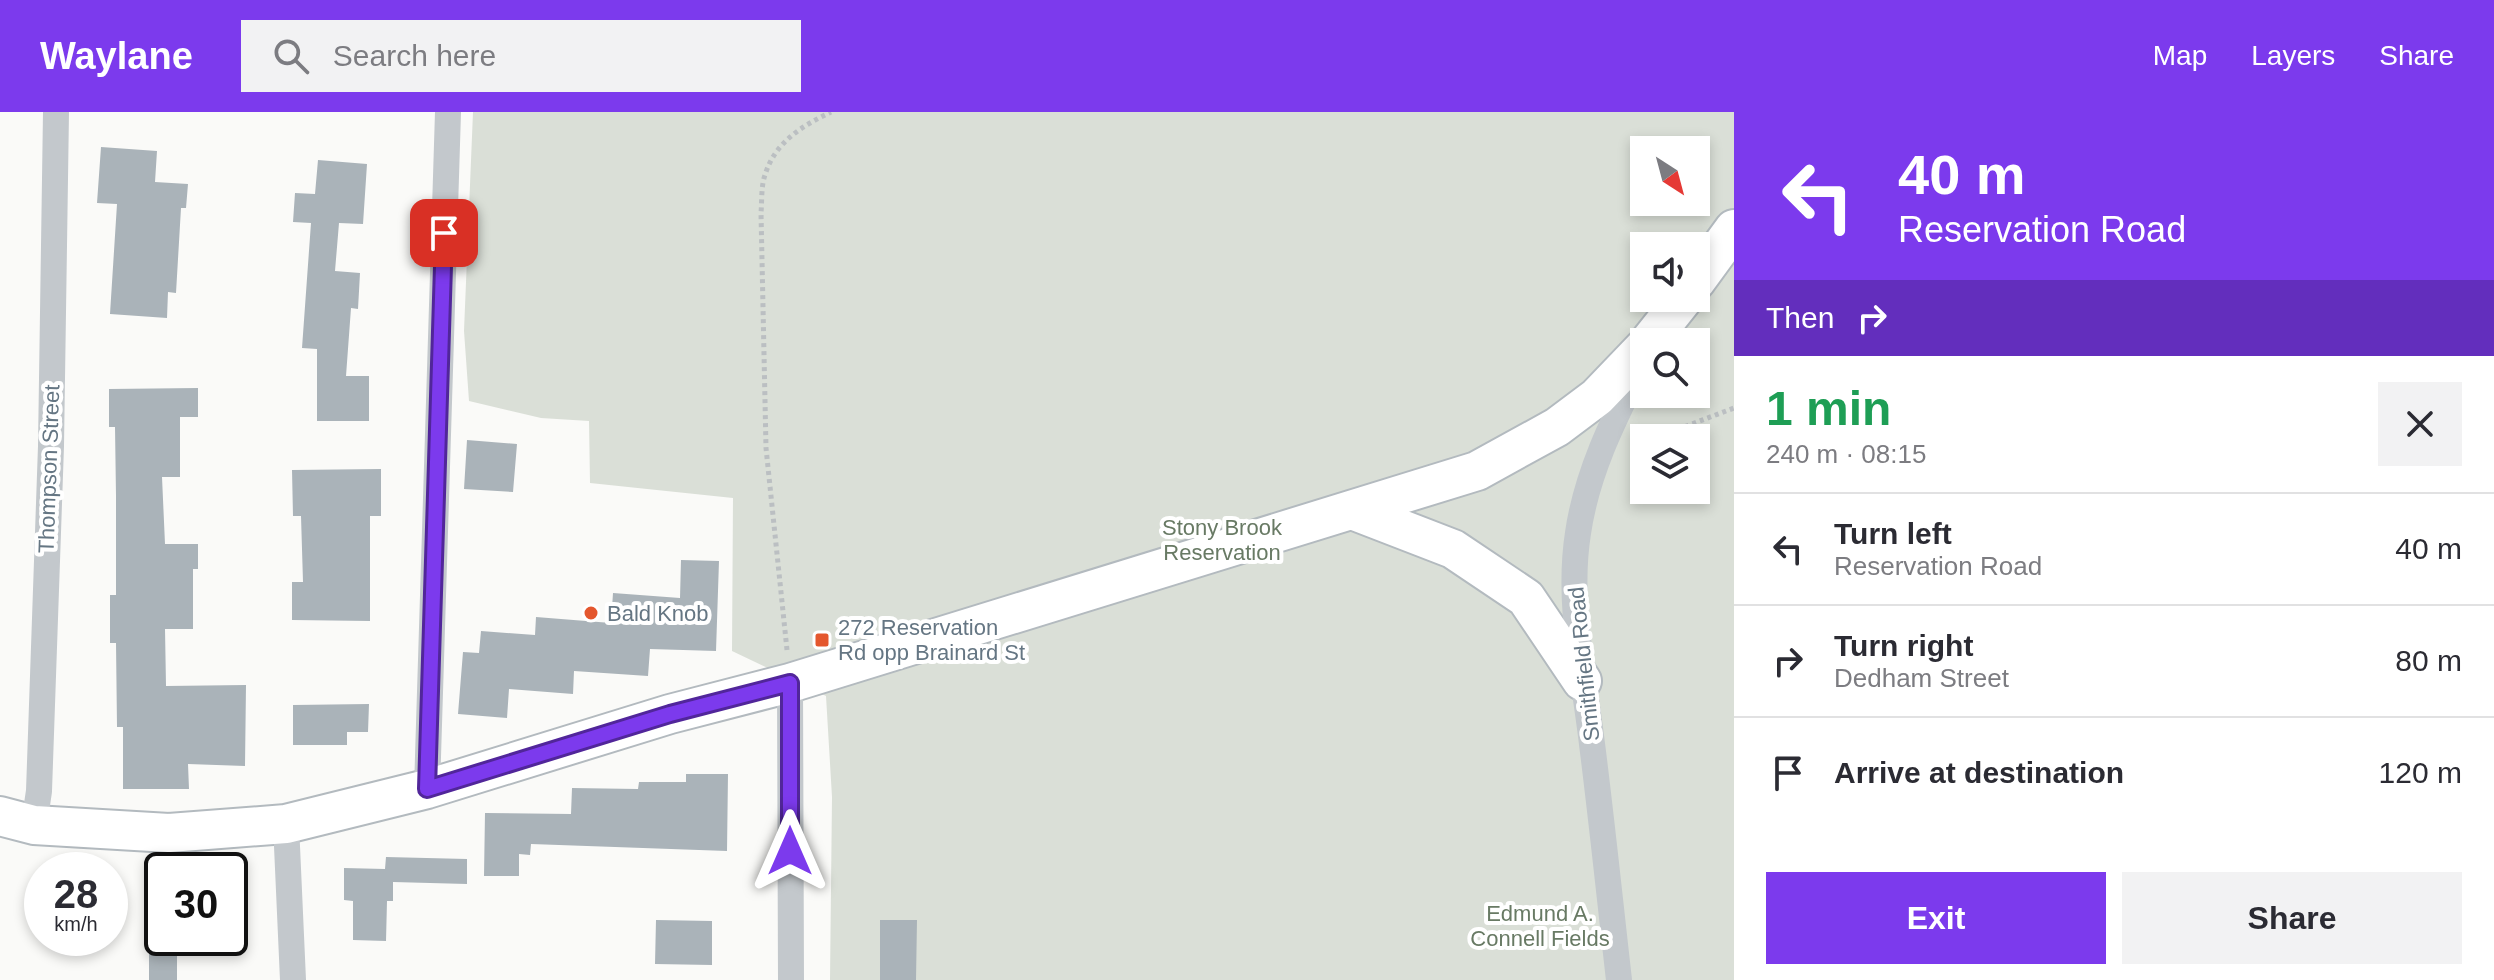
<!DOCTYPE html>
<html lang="en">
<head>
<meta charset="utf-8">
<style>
	body { margin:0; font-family:Helvetica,sans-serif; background:#f2f2f3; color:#2b2b33; height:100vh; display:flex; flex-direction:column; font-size:30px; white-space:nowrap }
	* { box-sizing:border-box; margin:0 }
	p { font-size:26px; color:#7c7c81 }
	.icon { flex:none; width:44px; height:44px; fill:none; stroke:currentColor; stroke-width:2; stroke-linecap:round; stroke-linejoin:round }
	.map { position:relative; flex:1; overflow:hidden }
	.panel { display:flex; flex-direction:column; background:#fff; width:760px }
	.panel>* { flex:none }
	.hud { background:#7c3aed; color:#fff; overflow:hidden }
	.needle { width:52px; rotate:144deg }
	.controls { position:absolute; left:1630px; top:24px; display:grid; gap:16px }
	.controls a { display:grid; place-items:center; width:80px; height:80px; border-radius:0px; background:#fff; box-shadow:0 4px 12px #0003; font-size:40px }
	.speed { position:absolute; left:24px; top:740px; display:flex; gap:16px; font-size:40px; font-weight:700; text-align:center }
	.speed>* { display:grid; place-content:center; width:104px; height:104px; border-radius:50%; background:#fff; box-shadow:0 4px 12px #0003; line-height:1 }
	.speed small { font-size:20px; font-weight:400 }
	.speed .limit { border:4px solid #111; border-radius:12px; background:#fff; color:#111 }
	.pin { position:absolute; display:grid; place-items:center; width:68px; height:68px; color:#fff; margin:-34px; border-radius:16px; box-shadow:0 4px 12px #0006 }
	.me { position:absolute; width:88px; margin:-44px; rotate:0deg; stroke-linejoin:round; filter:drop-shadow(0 0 6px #0008) }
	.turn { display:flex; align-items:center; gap:28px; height:168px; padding:0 32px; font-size:36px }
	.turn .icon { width:104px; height:104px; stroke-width:2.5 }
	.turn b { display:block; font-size:56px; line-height:68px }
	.then { display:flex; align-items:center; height:76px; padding:0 32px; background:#0003; gap:16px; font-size:30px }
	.round { display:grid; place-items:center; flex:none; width:84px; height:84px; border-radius:0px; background:#f2f2f3 }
	.headline { display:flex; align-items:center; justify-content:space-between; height:136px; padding:0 32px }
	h1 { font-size:48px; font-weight:600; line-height:60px; color:#1e9e55 }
	.primary-button { display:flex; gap:16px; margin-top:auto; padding:16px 32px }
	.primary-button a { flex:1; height:92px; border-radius:0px; background:#7c3aed; color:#fff; font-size:32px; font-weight:600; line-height:92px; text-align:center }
	.primary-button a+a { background:#f2f2f3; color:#2b2b33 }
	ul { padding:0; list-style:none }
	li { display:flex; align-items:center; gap:24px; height:112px; padding:0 32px; border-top:2px solid #e1e1e2 }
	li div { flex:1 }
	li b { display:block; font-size:30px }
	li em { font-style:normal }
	header { display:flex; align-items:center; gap:48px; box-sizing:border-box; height:112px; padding:0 40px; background:#7c3aed; color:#fff }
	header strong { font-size:38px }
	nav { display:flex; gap:44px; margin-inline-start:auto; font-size:28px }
	.search { width:560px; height:72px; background:#f2f2f3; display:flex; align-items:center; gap:20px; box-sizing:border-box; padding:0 28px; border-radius:0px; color:#7c7c81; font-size:30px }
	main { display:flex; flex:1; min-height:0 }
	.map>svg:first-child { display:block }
	.green { fill:#dadfd7; fill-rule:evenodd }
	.building { fill:#aab3b9 }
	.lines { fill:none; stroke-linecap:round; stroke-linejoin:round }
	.secondary-casing { stroke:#b3babf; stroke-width:42 }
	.path { stroke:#bbbfc2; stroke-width:5; stroke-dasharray:4 4; stroke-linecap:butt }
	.street { stroke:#c3c8cc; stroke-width:26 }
	.secondary { stroke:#fff; stroke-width:38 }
	.route-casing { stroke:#51269a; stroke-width:20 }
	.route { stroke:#7c3aed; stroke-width:14 }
	.poi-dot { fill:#e4572e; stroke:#fff; stroke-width:3 }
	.labels { text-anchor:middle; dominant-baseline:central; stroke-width:8; stroke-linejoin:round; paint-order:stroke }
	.street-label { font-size:22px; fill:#657683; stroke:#fff }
	.park-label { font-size:22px; fill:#687a64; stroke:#fff }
	.poi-label { font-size:22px; fill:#657683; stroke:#fff; text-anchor:start }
</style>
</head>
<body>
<header>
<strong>Waylane</strong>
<div class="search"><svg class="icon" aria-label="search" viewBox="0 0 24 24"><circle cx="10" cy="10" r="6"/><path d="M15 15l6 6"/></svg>Search here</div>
<nav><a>Map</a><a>Layers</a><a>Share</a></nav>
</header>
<main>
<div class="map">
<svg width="1734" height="868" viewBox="0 0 1734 868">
	<rect width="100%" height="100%" fill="#fafaf8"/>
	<path class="green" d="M473,0H1734V868H830L832,685L826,584L732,539L733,386L590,371L589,309L541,306L469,289L464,219ZM1644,38H1696V90H1644ZM1644,134H1696V186H1644ZM1644,230H1696V282H1644ZM1644,326H1696V378H1644Z"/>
	<path class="building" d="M101,35L157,39L155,70L188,72L186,96H181L176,181L168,180L167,206L110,202L117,92L97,91Z
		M318,48L367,52L363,112L339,111L335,159L360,161L358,197L351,196L346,264H369V309H317V237L302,236L311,111L293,110L295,81L315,82Z
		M198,276V305H180V365H162L165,432H198V457H193V517H165L166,574L246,573L245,654L188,652L189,677H123V615H117L116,531H110V483H116V384L115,315H109V277Z
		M467,328L517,332L513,380L464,377Z
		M381,357V404H370V509L292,508V470H303L301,404H293L292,358Z
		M681,448L719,449L716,539L650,537L648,564L574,559L573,582L509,577L507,606L458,602L463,540L479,541L481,519L535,523L536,505L611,511L613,481L680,486Z
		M369,592L368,620H347V633H293V593Z
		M686,662H728L727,739L531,732L530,743L519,742V764H484L485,701L571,702L572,676L638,677L639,670H686Z
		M386,745L467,747V772L393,770V789H387L386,829L353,828V789L344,788V756L385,757Z
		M656,808L712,809V853L655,852Z
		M880,808H917L916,868H880Z
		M149,840H177V868H149Z"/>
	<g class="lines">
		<g class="secondary-casing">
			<path id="secondary" d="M1696,169L1734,117
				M1649,230L1684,186
				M1352,398L1453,437L1526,486L1582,569
				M0,704L34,713L169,721L286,712L427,677L670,602L790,571L1477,359L1557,315L1597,285L1644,236"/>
		</g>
		<path class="path" d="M1655,326L1734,296
			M1633,334L1644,330
			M787,538L766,336L761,101C762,89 761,74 765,63C775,30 802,14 831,0"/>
		<path class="street" d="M790,571L791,868
			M427,677L448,0
			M286,712L293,868
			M34,713L39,679L51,334L56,0
			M1619,868C1610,789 1602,711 1592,632C1584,563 1567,491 1578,421C1587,359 1615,305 1642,251"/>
		<use href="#secondary" class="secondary"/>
	</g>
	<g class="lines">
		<g class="route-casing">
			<path id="route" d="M444,121L427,677L670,602L790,571V739"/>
		</g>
		<use href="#route" class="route"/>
	</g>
	<g class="poi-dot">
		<circle cx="591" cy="501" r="8"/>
		<rect x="814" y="520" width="16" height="16" rx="4"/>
	</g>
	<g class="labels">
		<g class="street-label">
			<text transform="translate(49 357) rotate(-88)">Thompson Street</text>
			<text transform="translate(1584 552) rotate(-96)">Smithfield Road</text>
		</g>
		<g class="park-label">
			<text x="1222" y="415">Stony Brook<tspan x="1222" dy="25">Reservation</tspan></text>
			<text x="1540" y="801">Edmund A.<tspan x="1540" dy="25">Connell Fields</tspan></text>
		</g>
		<g class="poi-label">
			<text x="607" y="501">Bald Knob</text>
			<text x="838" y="515">272 Reservation<tspan x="838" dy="25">Rd opp Brainard St</tspan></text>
		</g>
	</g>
</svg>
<div class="controls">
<a><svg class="needle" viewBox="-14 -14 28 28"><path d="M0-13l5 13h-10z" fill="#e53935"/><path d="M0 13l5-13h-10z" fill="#7c7c81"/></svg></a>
<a><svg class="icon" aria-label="sound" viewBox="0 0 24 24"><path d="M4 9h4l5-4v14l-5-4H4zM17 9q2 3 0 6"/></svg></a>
<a><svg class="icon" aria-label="search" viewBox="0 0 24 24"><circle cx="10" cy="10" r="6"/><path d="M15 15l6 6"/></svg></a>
<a><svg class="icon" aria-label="layers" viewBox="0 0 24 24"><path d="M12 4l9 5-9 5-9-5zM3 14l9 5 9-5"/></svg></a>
</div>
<div class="speed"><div>28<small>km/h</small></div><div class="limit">30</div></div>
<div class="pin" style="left:444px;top:121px;background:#d93025"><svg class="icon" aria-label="arrive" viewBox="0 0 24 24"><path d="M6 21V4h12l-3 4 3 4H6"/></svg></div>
<svg class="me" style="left:790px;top:739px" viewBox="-20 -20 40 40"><path d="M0-17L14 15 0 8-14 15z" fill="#7c3aed" stroke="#fff" stroke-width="4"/></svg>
</div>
<section class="panel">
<div class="hud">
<div class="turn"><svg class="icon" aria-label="left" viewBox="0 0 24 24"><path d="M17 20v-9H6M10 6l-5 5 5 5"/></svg><div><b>40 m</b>Reservation Road</div></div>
<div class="then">Then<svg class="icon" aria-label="right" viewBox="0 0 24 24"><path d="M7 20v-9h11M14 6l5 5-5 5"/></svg></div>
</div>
<div class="headline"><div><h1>1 min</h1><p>240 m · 08:15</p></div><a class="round"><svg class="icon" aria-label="close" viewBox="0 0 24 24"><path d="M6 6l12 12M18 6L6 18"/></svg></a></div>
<ul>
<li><svg class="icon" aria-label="left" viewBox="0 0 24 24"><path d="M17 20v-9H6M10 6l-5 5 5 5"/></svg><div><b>Turn left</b><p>Reservation Road</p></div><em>40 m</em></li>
<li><svg class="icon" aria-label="right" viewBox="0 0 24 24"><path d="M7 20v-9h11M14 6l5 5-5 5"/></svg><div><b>Turn right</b><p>Dedham Street</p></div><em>80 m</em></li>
<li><svg class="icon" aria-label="arrive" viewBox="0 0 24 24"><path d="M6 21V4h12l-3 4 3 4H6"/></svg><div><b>Arrive at destination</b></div><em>120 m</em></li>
</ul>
<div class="primary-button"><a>Exit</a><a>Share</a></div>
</section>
</main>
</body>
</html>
